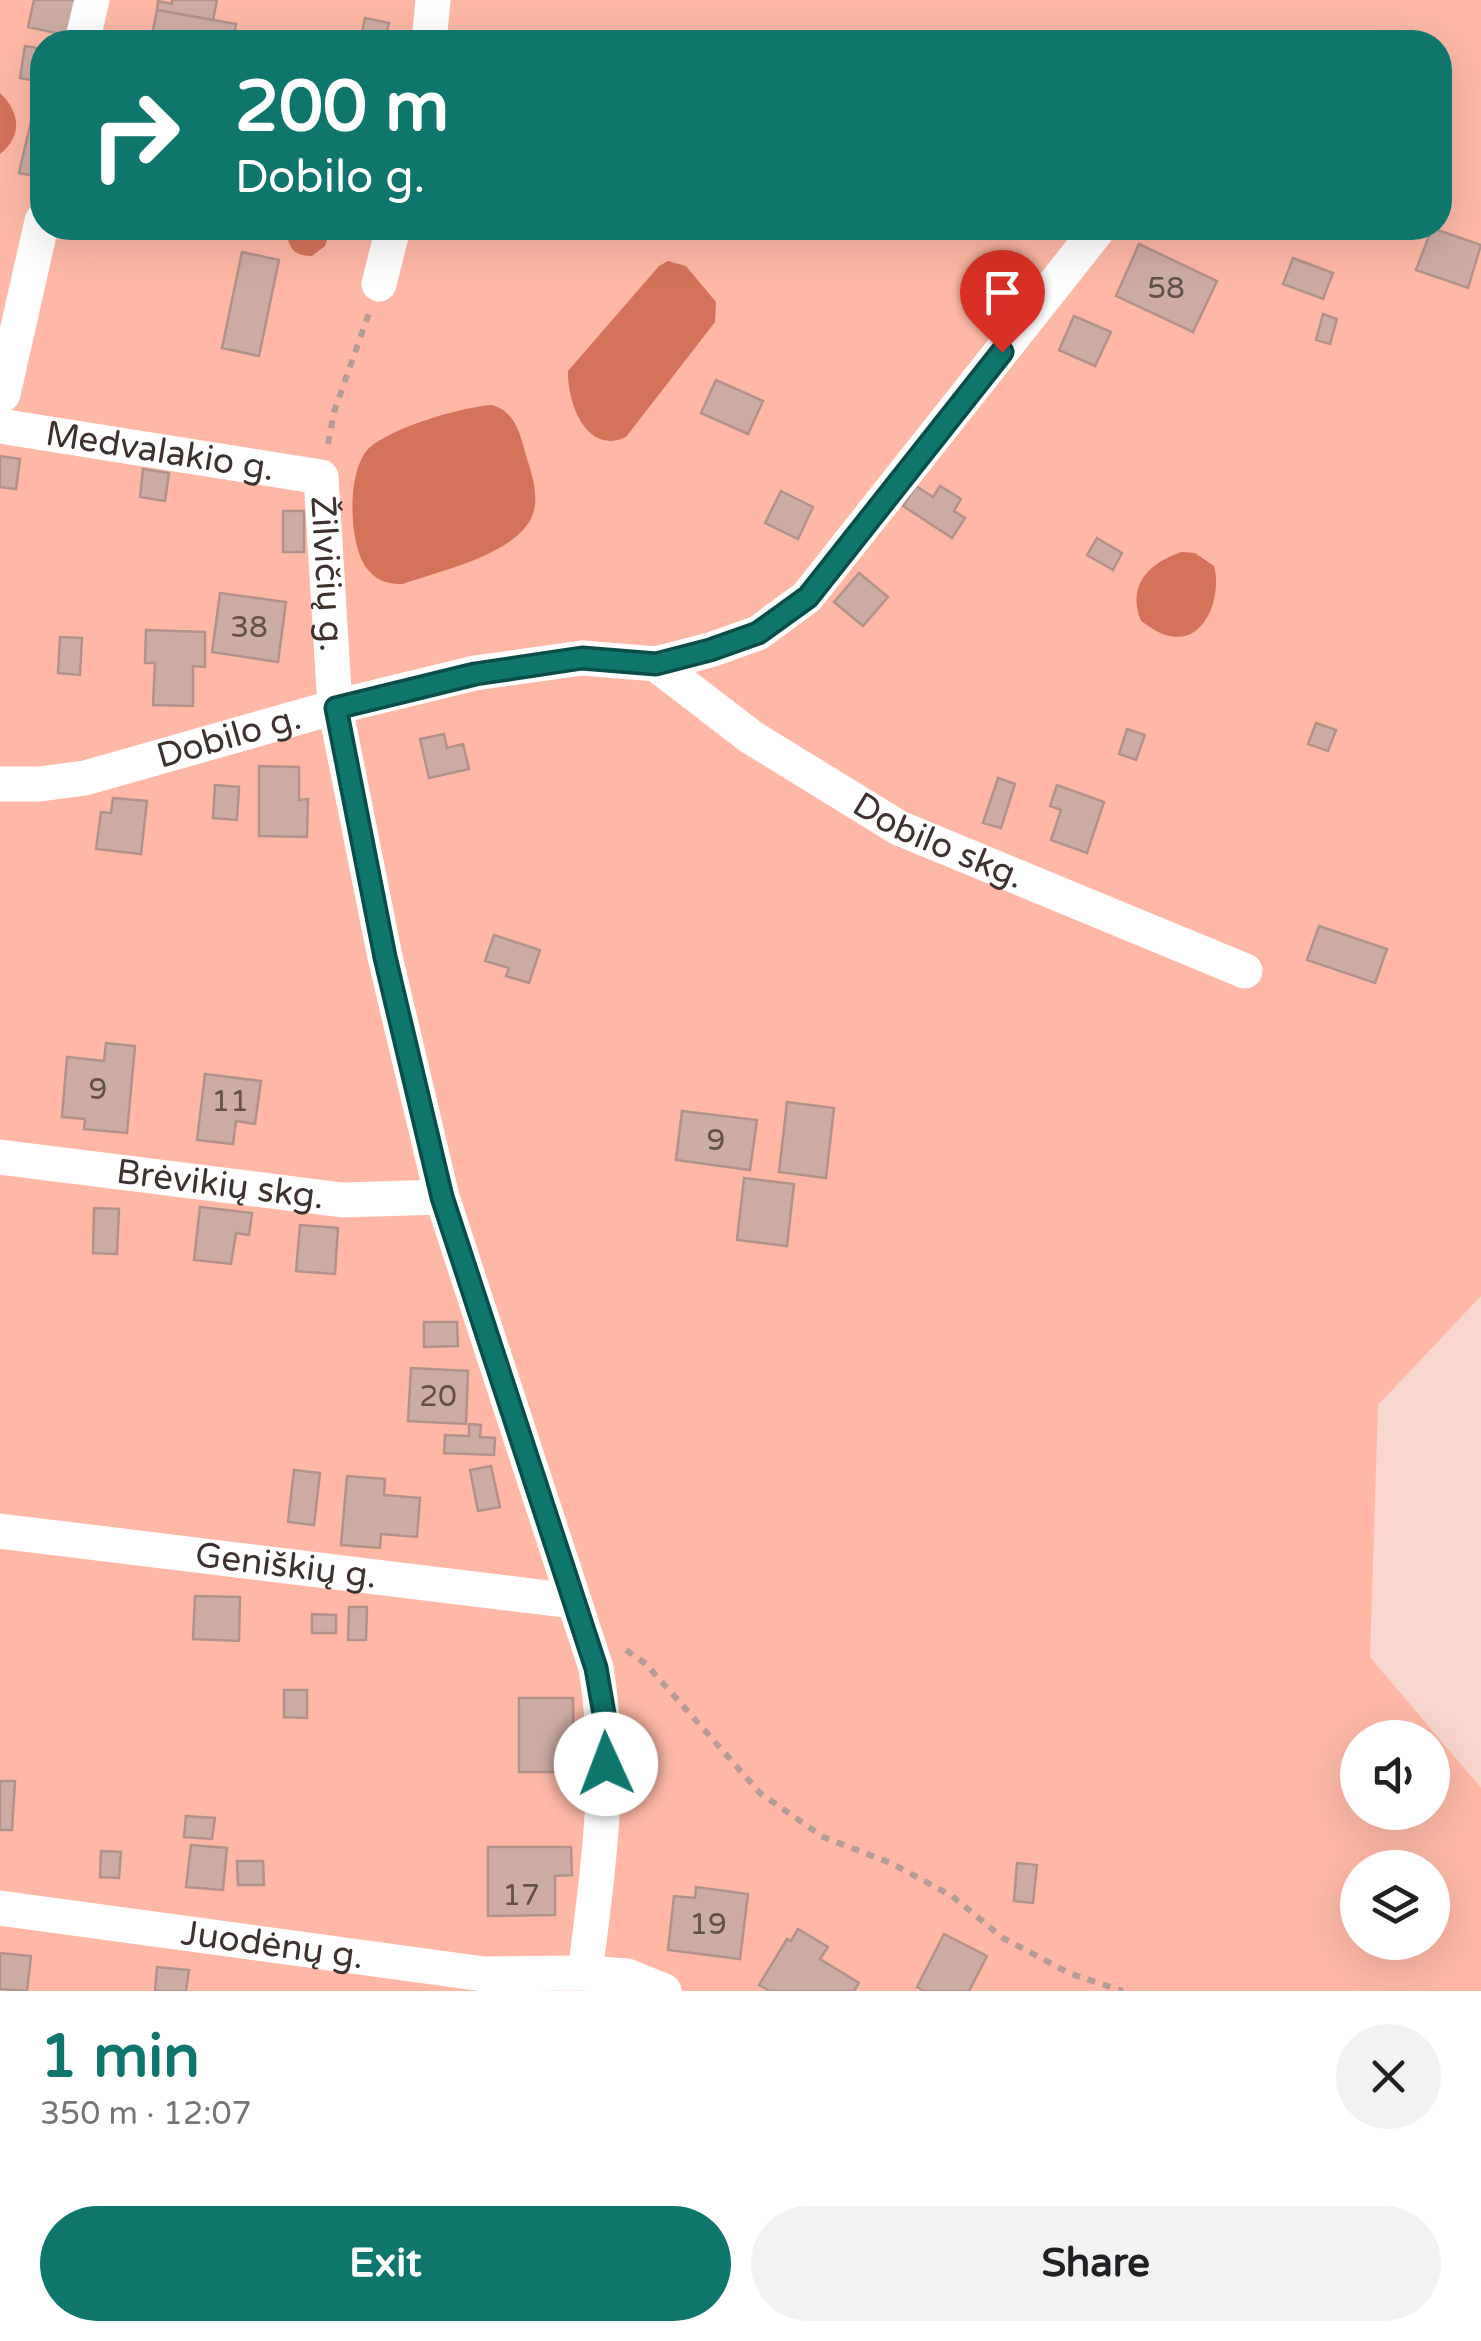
<!DOCTYPE html>
<html lang="en">
<head>
<meta charset="utf-8">
<style>
	body { margin:0; font-family:"Varela Round",sans-serif; background:#f2f2f2; color:#202124; height:100vh; display:flex; flex-direction:column; font-size:38px; white-space:nowrap }
	* { box-sizing:border-box; margin:0 }
	p { font-size:32px; color:#757577 }
	.icon { flex:none; width:55px; height:55px; fill:none; stroke:currentColor; stroke-width:2; stroke-linecap:round; stroke-linejoin:round }
	.map { position:relative; height:1991px; overflow:hidden }
	.panel { display:flex; flex-direction:column; background:#fff; flex:1 }
	.panel>* { flex:none }
	.top-card { position:absolute; left:30px; top:30px; width:1422px; height:210px; border-radius:40px; box-shadow:0 10px 40px #0002; background:#0f766e; color:#fff; overflow:hidden }
	.buttons { position:absolute; left:1340px; top:1720px; display:grid; gap:20px }
	.buttons a { display:grid; place-items:center; width:110px; height:110px; border-radius:50%; background:#fff; box-shadow:0 10px 40px #0002; font-size:50px }
	.pin { position:absolute; display:grid; place-items:center; width:85px; height:85px; color:#fff; margin:-102px -42px; border-radius:50% 50% 50% 0; rotate:-45deg; box-shadow:0 0 10px #0007 }
	.pin .icon { rotate:45deg }
	.me { position:absolute; width:110px; margin:-55px; rotate:358deg; stroke-linejoin:round; filter:drop-shadow(0 0 8px #0008) }
	.turn { display:flex; align-items:center; gap:35px; height:210px; padding:0 40px; font-size:45px }
	.turn .icon { width:130px; height:130px; stroke-width:2.5 }
	.turn b { display:block; font-size:70px; line-height:85px }
	.round { display:grid; place-items:center; flex:none; width:105px; height:105px; border-radius:52px; background:#f2f2f2 }
	.headline { display:flex; align-items:center; justify-content:space-between; height:170px; padding:0 40px }
	h1 { font-size:60px; font-weight:700; line-height:75px; color:#0f766e }
	.primary-button { display:flex; gap:20px; margin-top:auto; padding:20px 40px }
	.primary-button a { flex:1; height:115px; border-radius:60px; background:#0f766e; color:#fff; font-size:40px; font-weight:700; line-height:115px; text-align:center }
	.primary-button a+a { background:#f2f2f2; color:#202124 }
	.map>svg:first-child { display:block }
	.green { fill:#feb8a5; fill-rule:evenodd }
	.water { fill:#d47359 }
	.building { fill:#cdaca3; stroke:#b2938a; stroke-width:2.5 }
	.lines { fill:none; stroke-linecap:round; stroke-linejoin:round }
	.path { stroke:#b79c95; stroke-width:6; stroke-dasharray:8 8; stroke-linecap:butt }
	.minor { stroke:#fff; stroke-width:35 }
	.route-casing { stroke:#0a4d48; stroke-width:25 }
	.route { stroke:#0f766e; stroke-width:18 }
	.labels { text-anchor:middle; dominant-baseline:central; stroke-width:9; stroke-linejoin:round; paint-order:stroke }
	.number-label { font-size:30px; fill:#62504b }
	.street-label { font-size:35px; fill:#3e312e; stroke:#fde8e2 }
</style>
</head>
<body>
<div class="map">
<svg width="1481" height="1991" viewBox="0 0 1481 1991">
	<rect width="100%" height="100%" fill="#f9d7ce"/>
	<path class="green" d="M0,0H1481V1296L1378,1405L1370,1657L1481,1788V1991H0ZM42,42H1440V228H42ZM1358,1738H1432V1812H1358ZM1358,1868H1432V1942H1358Z"/>
	<path class="water" d="M0,93C20,112 23,136 0,154Z
		M286,228H331L325,246L312,256C292,256 288,246 286,228Z
		M668,261L686,266L716,302L715,322L626,437C586,456 567,402 568,371L659,266Z
		M492,405C514,411 520,432 525,452C530,469 537,487 535,505C530,552 442,570 403,584C389,584 379,582 369,571C348,549 346,470 369,448C393,427 461,407 492,405Z
		M1182,552L1195,553L1214,566C1222,593 1207,644 1170,636C1159,634 1150,627 1141,621C1126,585 1150,562 1182,552Z"/>
	<path class="building" d="M34,0H83L75,37L28,27Z
		M172,0H217L213,20L157,10L158,1L172,4Z
		M157,10L236,24L233,42L151,40Z
		M365,18L389,23L384,42H360Z
		M25,46L42,49V71L39,70L37,81L20,78Z
		M32,117L42,120L41,177L19,173Z
		M1432,228L1481,245L1468,288L1416,270Z
		M1139,244L1217,281L1193,332L1116,296Z
		M242,252L279,260L259,356L222,348Z
		M1293,258L1333,273L1323,299L1283,284Z
		M1323,314L1337,319L1330,344L1316,340Z
		M1074,316L1111,332L1095,366L1059,350Z
		M716,380L763,401L748,434L701,413Z
		M0,456L20,459L16,489L0,487Z
		M143,469L169,473L165,501L140,497Z
		M916,486L933,497L940,486L961,499L954,511L965,518L952,538L903,506Z
		M781,491L813,507L798,539L765,523Z
		M283,511H304V552H283Z
		M1097,538L1122,553L1113,570L1087,555Z
		M859,573L888,597L863,626L834,602Z
		M220,593L286,602L278,662L212,652Z
		M146,630L205,632V667L193,666V706L153,705L155,663H145Z
		M60,637L82,638L80,675L58,673Z
		M1316,723L1336,730L1328,751L1308,744Z
		M1127,729L1145,735L1136,760L1119,754Z
		M444,734L447,748L463,744L469,769L429,778L420,739Z
		M259,766L299,767V800L308,799L307,837L259,836Z
		M998,778L1015,784L1001,828L983,823Z
		M215,785L239,787L237,820L213,818Z
		M1057,785L1104,802L1087,853L1051,840L1061,810L1050,806Z
		M113,798L147,801L141,854L96,849L101,812L111,813Z
		M1319,926L1387,949L1375,983L1307,960Z
		M494,935L540,950L529,983L506,976L509,968L485,961Z
		M106,1043L135,1046L127,1133L84,1129L85,1119L62,1117L67,1057L104,1061Z
		M205,1074L261,1081L255,1124L236,1121L233,1144L197,1140Z
		M787,1102L834,1108L826,1178L779,1172Z
		M682,1111L757,1120L750,1170L676,1160Z
		M744,1178L794,1184L787,1246L737,1240Z
		M200,1207L252,1213L249,1235L236,1233L231,1264L194,1260Z
		M94,1208L119,1209L117,1254L93,1253Z
		M300,1225L338,1228L335,1274L296,1271Z
		M424,1322H457L458,1346L424,1347Z
		M411,1368L468,1371L466,1424L408,1421Z
		M469,1424L481,1425L480,1437L495,1438L494,1455L444,1453L445,1435L469,1436Z
		M491,1466L500,1507L478,1511L470,1470Z
		M294,1470L320,1473L314,1525L288,1522Z
		M347,1476L385,1479L384,1495L420,1498L417,1537L381,1534L380,1548L341,1545Z
		M195,1596L240,1597L239,1641L193,1639Z
		M349,1607H367L366,1640H348Z
		M312,1614L336,1615V1633H312Z
		M284,1690H307V1718L284,1717Z
		M519,1698H573L574,1772H519Z
		M0,1781H15L12,1830H0Z
		M186,1816L215,1818L212,1839L184,1837Z
		M191,1845L227,1848L223,1890L186,1887Z
		M488,1847H571L572,1875L555,1876V1915L488,1916Z
		M101,1851L121,1852L119,1878L100,1877Z
		M237,1861H263L264,1885H238Z
		M1017,1863L1037,1865L1033,1903L1014,1901Z
		M696,1887L748,1894L740,1959L668,1950L674,1896L695,1898Z
		M798,1929L828,1947L820,1959L859,1983L854,1991H770L759,1985L787,1939L791,1941Z
		M944,1934L987,1956L969,1991H924L917,1987Z
		M0,1953L31,1956L27,1991L0,1989Z
		M157,1967L189,1970L186,1991H155Z"/>
	<g class="lines">
		<path class="path" d="M328,444L334,412L369,313
			M626,1650L646,1664L760,1793L823,1837L891,1863L952,1896L1003,1938L1071,1974L1123,1991"/>
		<g class="minor">
			<path d="M82,42L92,0"/>
			<path d="M429,42L433,0"/>
			<path d="M379,284L393,228"/>
			<path d="M0,394H3L42,221"/>
			<path id="s1" d="M0,426L321,477L335,707L385,957L442,1197L596,1668C613,1770 598,1872 585,1973"/>
			<path id="s2" d="M656,664L751,737L899,828L1245,971"/>
			<path id="s3" d="M0,784H40L85,778L335,707L475,673L582,658L656,664L710,650L758,633L807,597L1099,228"/>
			<path id="s4" d="M0,1157L342,1200L442,1197"/>
			<path id="s5" d="M0,1531L573,1601"/>
			<path id="s6" d="M0,1908L484,1974L585,1973L627,1976L664,1991"/>
		</g>
	</g>
	<g class="lines">
		<g class="route-casing">
			<path id="route" d="M606,1764L604,1714L596,1668L442,1197L385,957L336,708L475,674L582,658L656,664L710,650L758,633L808,597L1002,352"/>
		</g>
		<use href="#route" class="route"/>
	</g>
	<g class="labels">
		<g class="number-label">
			<text x="1166" y="288">58</text>
			<text x="249" y="627">38</text>
			<text x="98" y="1089">9</text>
			<text x="230" y="1101">11</text>
			<text x="716" y="1140">9</text>
			<text x="438" y="1396">20</text>
			<text x="521" y="1895">17</text>
			<text x="708" y="1924">19</text>
		</g>
		<g class="street-label">
			<text stroke="none"><textPath href="#s1" startOffset="162">Medvalakio g.</textPath></text>
			<text stroke="none"><textPath href="#s1" startOffset="422">Žilvičių g.</textPath></text>
			<text stroke="none"><textPath href="#s3" startOffset="235">Dobilo g.</textPath></text>
			<text stroke="none"><textPath href="#s2" startOffset="335">Dobilo skg.</textPath></text>
			<text stroke="none"><textPath href="#s4" startOffset="222">Brėvikių skg.</textPath></text>
			<text stroke="none"><textPath href="#s5" startOffset="288">Geniškių g.</textPath></text>
			<text stroke="none"><textPath href="#s6" startOffset="275">Juodėnų g.</textPath></text>
		</g>
	</g>
</svg>
<div class="buttons">
<a><svg class="icon" aria-label="sound" viewBox="0 0 24 24"><path d="M4 9h4l5-4v14l-5-4H4zM17 9q2 3 0 6"/></svg></a>
<a><svg class="icon" aria-label="layers" viewBox="0 0 24 24"><path d="M12 4l9 5-9 5-9-5zM3 14l9 5 9-5"/></svg></a>
</div>
<div class="pin" style="left:1002px;top:352px;background:#d93025"><svg class="icon" aria-label="arrive" viewBox="0 0 24 24"><path d="M6 21V4h12l-3 4 3 4H6"/></svg></div>
<svg class="me" style="left:606px;top:1764px" viewBox="-20 -20 40 40"><circle r="19" fill="#fff"/><path d="M0-13L10 11 0 6-10 11z" fill="#0f766e"/></svg>
<div class="top-card">
<div class="turn"><svg class="icon" aria-label="right" viewBox="0 0 24 24"><path d="M7 20v-9h11M14 6l5 5-5 5"/></svg><div><b>200 m</b>Dobilo g.</div></div>
</div>
</div>
<section class="panel">
<div class="headline"><div><h1>1 min</h1><p>350 m · 12:07</p></div><a class="round"><svg class="icon" aria-label="close" viewBox="0 0 24 24"><path d="M6 6l12 12M18 6L6 18"/></svg></a></div>
<div class="primary-button"><a>Exit</a><a>Share</a></div>
</section>
</body>
</html>
